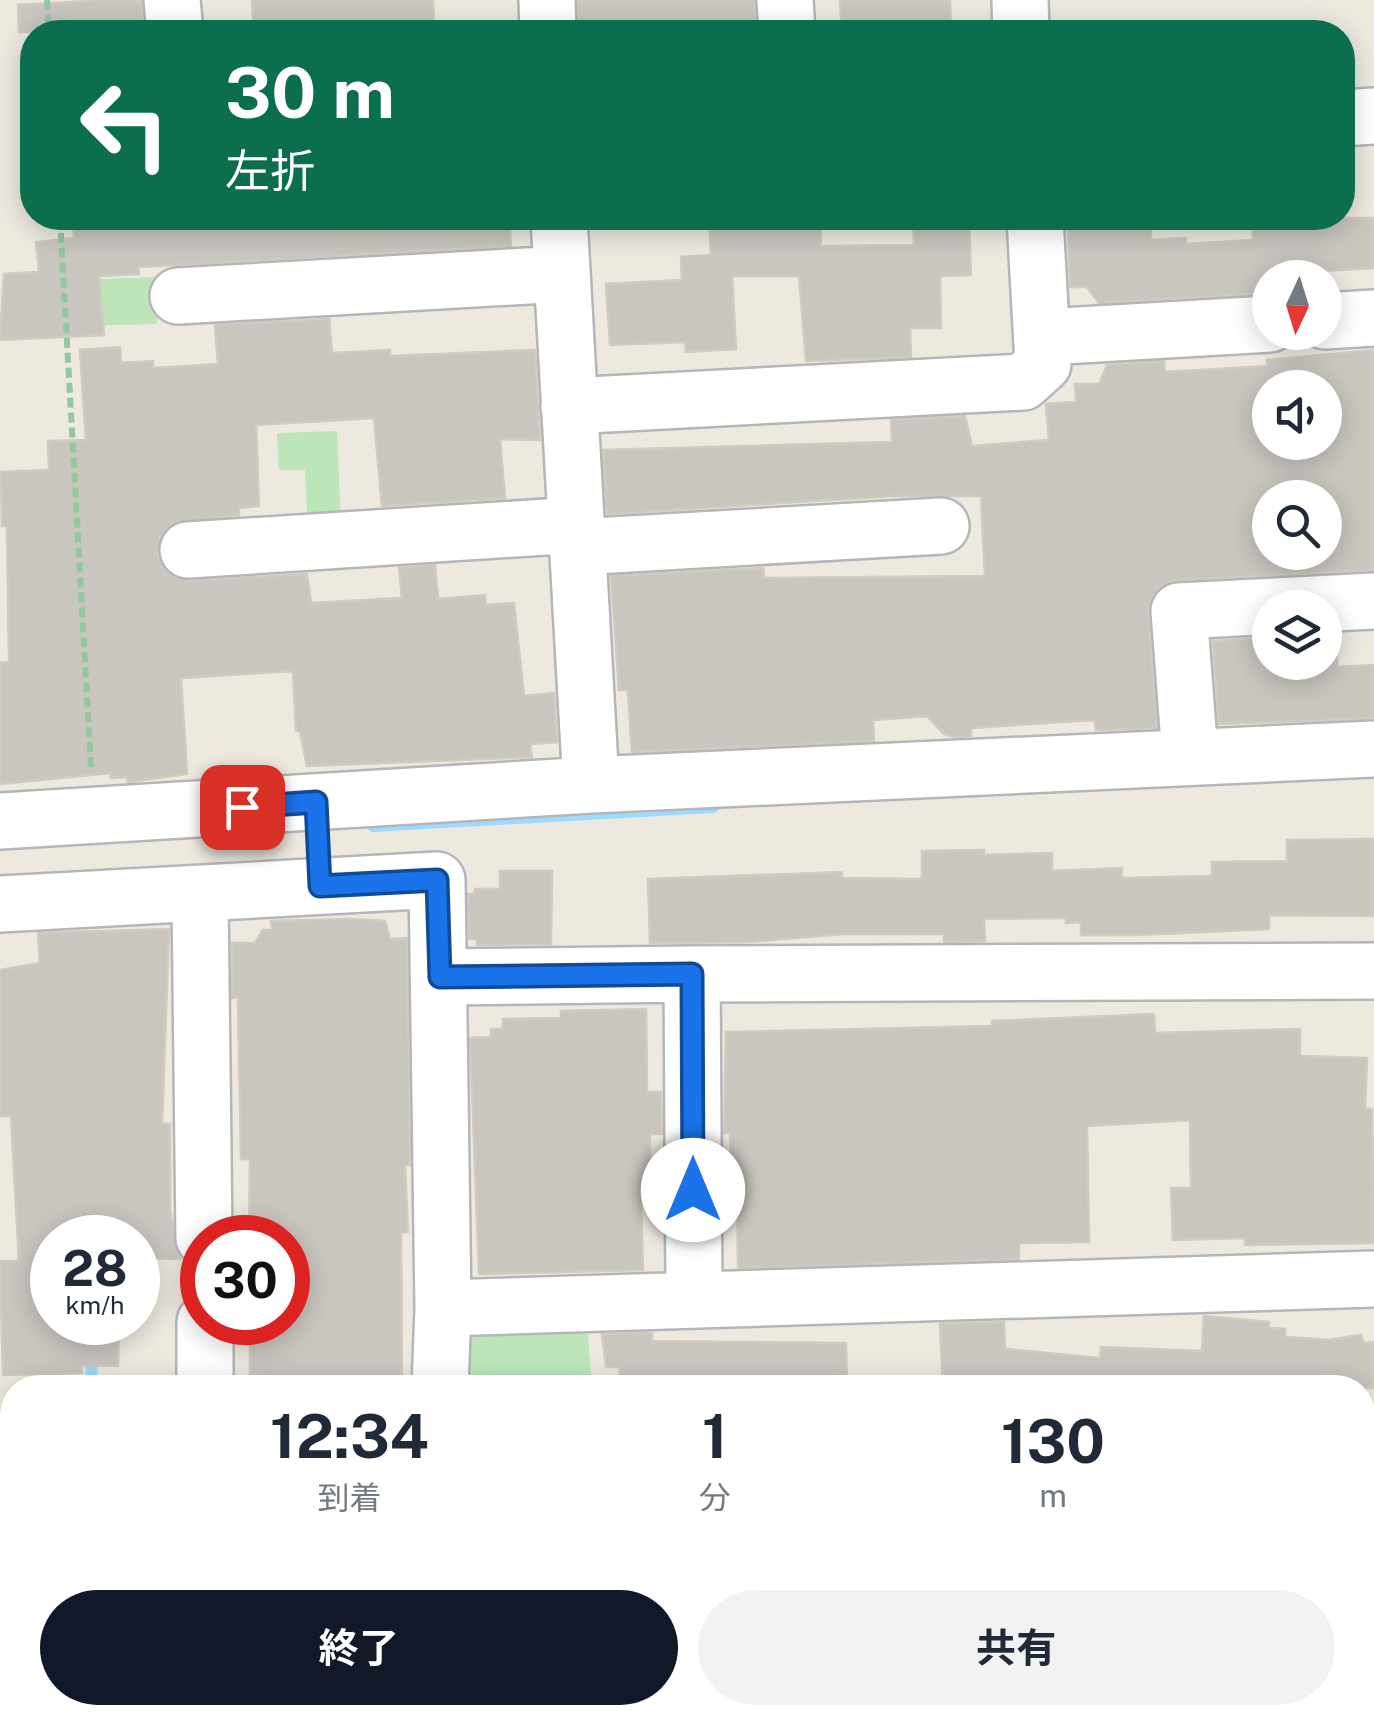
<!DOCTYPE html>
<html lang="ja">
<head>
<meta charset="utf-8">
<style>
	body { margin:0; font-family:"Public Sans","Noto Sans JP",sans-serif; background:#f2f2f3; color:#1f2937; height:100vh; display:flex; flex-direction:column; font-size:38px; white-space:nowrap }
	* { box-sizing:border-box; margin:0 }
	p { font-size:32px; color:#747a83 }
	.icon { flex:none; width:55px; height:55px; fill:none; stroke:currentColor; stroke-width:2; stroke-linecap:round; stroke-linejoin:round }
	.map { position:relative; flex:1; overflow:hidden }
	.details { position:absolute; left:0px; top:1375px; width:1375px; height:350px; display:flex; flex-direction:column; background:#fff; border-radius:40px 40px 0 0; box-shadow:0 5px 25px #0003 }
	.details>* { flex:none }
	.banner { position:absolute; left:20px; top:20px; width:1335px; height:210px; border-radius:40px; box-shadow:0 5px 25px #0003; background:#0b6e4f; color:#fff; overflow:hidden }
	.needle { width:65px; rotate:184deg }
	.buttons { position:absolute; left:1252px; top:260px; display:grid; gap:20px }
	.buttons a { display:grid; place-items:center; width:90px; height:90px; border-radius:50%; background:#fff; box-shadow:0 5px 25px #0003; font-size:50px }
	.speed { position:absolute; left:30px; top:1215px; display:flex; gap:20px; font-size:50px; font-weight:700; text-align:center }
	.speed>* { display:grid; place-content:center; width:130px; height:130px; border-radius:50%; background:#fff; box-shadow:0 5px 25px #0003; line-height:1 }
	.speed small { font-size:25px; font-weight:400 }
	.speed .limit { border:15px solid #d22; background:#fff; color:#111 }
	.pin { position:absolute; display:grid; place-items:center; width:85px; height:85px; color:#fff; margin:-42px; border-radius:20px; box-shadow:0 5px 15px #0006 }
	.me { position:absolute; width:110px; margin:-55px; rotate:0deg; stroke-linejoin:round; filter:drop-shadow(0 0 8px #0008) }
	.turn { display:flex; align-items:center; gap:35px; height:210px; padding:0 40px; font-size:45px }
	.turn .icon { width:130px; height:130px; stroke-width:2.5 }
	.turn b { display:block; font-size:70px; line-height:85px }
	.eta { display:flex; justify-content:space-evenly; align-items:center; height:170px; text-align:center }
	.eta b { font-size:60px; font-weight:700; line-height:70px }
	.cta { display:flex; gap:20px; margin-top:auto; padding:20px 40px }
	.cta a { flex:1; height:115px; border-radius:60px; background:#111827; color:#fff; font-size:40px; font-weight:700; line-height:115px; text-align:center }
	.cta a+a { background:#f2f2f3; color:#1f2937 }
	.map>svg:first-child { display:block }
	.green { fill:#bce6ba }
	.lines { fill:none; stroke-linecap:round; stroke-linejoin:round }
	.stream { stroke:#9ddaff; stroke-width:12 }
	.building { fill:#c9c5bf; stroke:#d1cabe; stroke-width:2.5; fill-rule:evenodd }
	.minor-casing { stroke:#b3b7bb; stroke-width:60 }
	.path { stroke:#92c89e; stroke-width:6; stroke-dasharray:10 5; stroke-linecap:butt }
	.minor { stroke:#fff; stroke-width:55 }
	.rail { stroke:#b1b2b2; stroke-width:8; stroke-dasharray:2.5 12; stroke-linecap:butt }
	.route-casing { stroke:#114b97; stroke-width:25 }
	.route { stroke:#1a73e8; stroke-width:18 }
</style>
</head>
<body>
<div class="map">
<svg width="1374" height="1725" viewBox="0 0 1374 1725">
	<rect width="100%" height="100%" fill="#ede9df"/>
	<path class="green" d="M156,277L157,324L75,326L74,280Z
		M337,431L341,522L322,523L307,512L305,470H279L277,433Z
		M587,1321L592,1387H463L461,1346L491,1324Z"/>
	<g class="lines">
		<path class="stream" d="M373,826L713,807
			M91,1350L92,1388
			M1067,1712V1725"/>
	</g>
	<path class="building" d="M106,0H141L144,32H19L18,5Z
		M252,0H433L434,26L254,32Z
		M578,0H754L756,32H579Z
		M840,0H950L951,28L842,32Z
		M73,218H509L511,246L138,267L139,274L99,276L104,335L0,340L4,274L39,272L36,242L74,238Z
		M709,218H820L821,246L914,245L913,218H969L971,275L940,276L941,328H910L911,357L806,361L799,276H732L736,349L686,352L685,342L610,345L606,284L682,280L681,257L711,255Z
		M1252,218H1374V268L1286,273V278H1270V293L1099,303L1087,287H1070L1068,223L1151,219V240L1186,238V244L1253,240Z
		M329,319L332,353L390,350V356L535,350L540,440L500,439L505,498L382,506L374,418L256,425L259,506L239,508V515L172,524L160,537L157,553L162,566L173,577L190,581L307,574L311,603L402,598L399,568L435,565L438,599L485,595L486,605L514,603L524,696L554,693L557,742L530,744L532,757L307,766L300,731H296L293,671L181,678L187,774L128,782L127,777L111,778V773L0,784V663L9,662L7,526H2L1,472L49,470L48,441L86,440L80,350L120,347L121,363L153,361V368L218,364L215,325Z
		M1374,350V570L1177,580L1161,586L1151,598L1148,613L1157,728L1096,730L1095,720L971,728V736L954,737L944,734L927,716L873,720L874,741L632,752L628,690H619L611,576L763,568L764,578L985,576L981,496H893L607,514L603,450L892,442L891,420L965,416L972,446L1049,440L1046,404L1076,402L1075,384H1099L1107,365L1164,361L1165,372L1267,366V360ZM1270,388H1325V442H1270ZM1270,498H1325V552H1270Z
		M1326,635L1329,658L1337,657V667L1374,665V718L1219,724L1213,641L1270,638V662H1325Z
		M1374,839V916L1269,915V929L1137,935H1081V922L1066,923V918L984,919L985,941L944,942V934H844L747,942L650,943L648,879L842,872V878L922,879V851L984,850V855L1052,853V871L1122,868V878L1212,876V862L1287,861V840Z
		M500,871H552L551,944L477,945V939H469L468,894H474L475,889H500Z
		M350,919L385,921L390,939L407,938L410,1165H405L408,1232H401L402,1388H250V1322H288V1238L249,1233L250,1159H241L238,997L232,998V943H255L263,930H272L271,921Z
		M169,929L162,1124H170V1210L180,1259L138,1258V1238H52V1322H119L118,1366L82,1365V1373L3,1375L0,1261H19L11,1116H0V970L40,963L38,933Z
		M646,1009L647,1092H661L662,1134H650L651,1200H641L643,1270L479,1274L470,1038L491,1037V1029H503V1019L561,1018V1011Z
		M1154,1014L1155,1033L1300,1029V1056L1367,1058L1365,1109H1372L1374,1243L1245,1245V1238L1173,1240L1171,1188H1191L1190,1120L1087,1126L1089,1242L1019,1243V1259L738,1268L737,1178H732L730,1132L724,1133L726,1032L992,1026V1021Z
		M1204,1316L1269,1322V1328L1285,1329V1337L1329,1340L1361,1335L1364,1343L1374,1342V1388H943L940,1324L1004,1322L1005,1349L1100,1358L1101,1347L1202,1351Z
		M652,1333V1341L846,1343L847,1388H619L620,1367H606L602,1334Z"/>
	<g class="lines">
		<g class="minor-casing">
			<path id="minor" d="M172,0L175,32
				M547,0L548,32
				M785,0L787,32
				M1020,0L1021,32
				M1342,118L1374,116
				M559,218L591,785
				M178,296L562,274
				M1325,321L1374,318
				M1045,337L1270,324
				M569,406L1023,382L1043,364L1035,218
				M577,547L941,526
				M188,550L577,525
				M1190,756L1179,611L1374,601
				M0,821L591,785L1374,749
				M200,896L204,1238
				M0,904L437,880L443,1308L440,1388
				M692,974L1374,971
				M440,977L692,974L694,1297
				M443,1308L1374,1279
				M205,1322V1388
				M0,1585L12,1582
				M1362,1592L1374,1590
				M0,1707H12
				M52,1712L93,1725
				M932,1712L933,1725
				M585,1725V1712"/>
		</g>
		<path class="path" d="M47,0L49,32
			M60,218L91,769"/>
		<use href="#minor" class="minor"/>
		<path class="rail" d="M1362,1454L1374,1453
			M0,1651L12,1649"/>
	</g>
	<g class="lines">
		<g class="route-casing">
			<path id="route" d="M242,807L316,802L320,886L437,880L440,977L692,974L693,1190"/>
		</g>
		<use href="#route" class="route"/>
	</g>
</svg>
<div class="buttons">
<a><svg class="needle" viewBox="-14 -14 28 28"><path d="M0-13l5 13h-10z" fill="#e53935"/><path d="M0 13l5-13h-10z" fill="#747a83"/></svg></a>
<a><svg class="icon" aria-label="sound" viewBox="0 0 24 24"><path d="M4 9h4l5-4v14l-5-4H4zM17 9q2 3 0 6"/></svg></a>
<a><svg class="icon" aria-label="search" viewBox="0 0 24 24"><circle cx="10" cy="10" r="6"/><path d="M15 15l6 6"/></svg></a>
<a><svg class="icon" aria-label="layers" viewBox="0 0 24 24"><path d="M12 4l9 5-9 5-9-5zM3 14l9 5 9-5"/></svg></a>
</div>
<div class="speed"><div>28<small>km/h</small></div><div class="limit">30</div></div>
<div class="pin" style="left:242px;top:807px;background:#d93025"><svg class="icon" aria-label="arrive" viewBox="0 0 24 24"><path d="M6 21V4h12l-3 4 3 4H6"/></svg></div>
<svg class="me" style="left:693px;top:1190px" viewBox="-20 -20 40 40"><circle r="19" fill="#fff"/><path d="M0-13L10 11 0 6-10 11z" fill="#1a73e8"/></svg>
<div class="banner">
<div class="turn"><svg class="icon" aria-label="left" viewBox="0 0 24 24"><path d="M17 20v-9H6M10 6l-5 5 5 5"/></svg><div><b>30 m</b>左折</div></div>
</div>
<section class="details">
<div class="eta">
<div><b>12:34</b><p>到着</p></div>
<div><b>1</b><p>分</p></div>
<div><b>130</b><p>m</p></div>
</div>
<div class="cta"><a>終了</a><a>共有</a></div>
</section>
</div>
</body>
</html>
